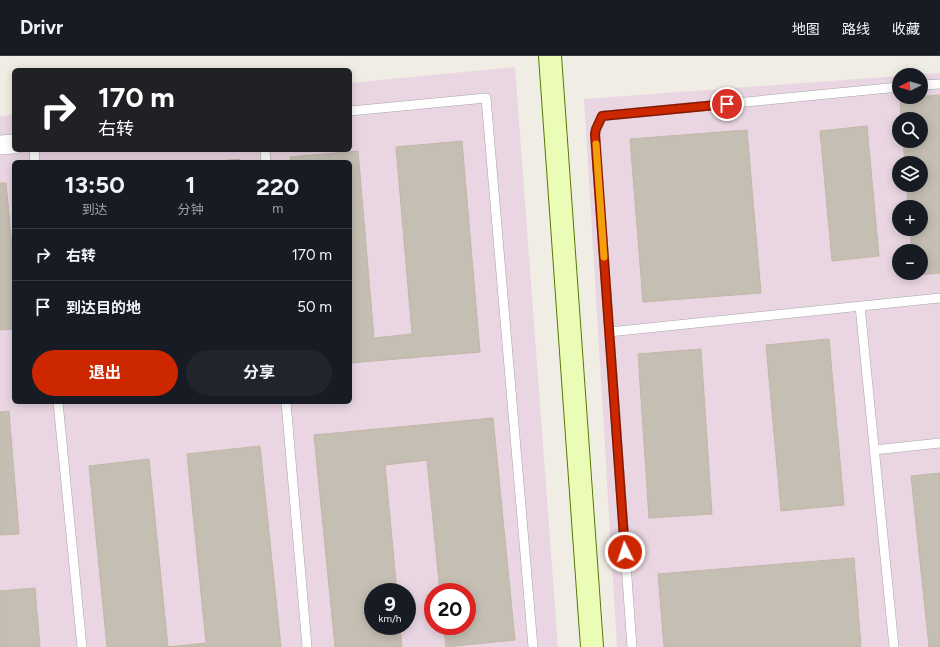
<!DOCTYPE html>
<html lang="zh">
<head>
<meta charset="utf-8">
<style>
	body { margin:0; font-family:Figtree,"Noto Sans SC",sans-serif; background:#20242c; color:#f1f3f6; height:100vh; display:flex; flex-direction:column; font-size:15px; white-space:nowrap }
	* { box-sizing:border-box; margin:0 }
	p { font-size:13px; color:#9ea1a6 }
	.icon { flex:none; width:22px; height:22px; fill:none; stroke:currentColor; stroke-width:2; stroke-linecap:round; stroke-linejoin:round }
	.map { position:relative; flex:1; overflow:hidden }
	.panel { position:absolute; left:12px; top:104px; width:340px; height:244px; display:flex; flex-direction:column; background:#171b24; border-radius:6px; box-shadow:0 2px 10px #0003 }
	.panel>* { flex:none }
	.guide { position:absolute; left:12px; top:12px; width:340px; height:84px; border-radius:6px; box-shadow:0 2px 10px #0003; background:#202124; color:#fff; overflow:hidden }
	.needle { width:26px; rotate:265deg }
	.buttons { position:absolute; left:892px; top:12px; display:grid; gap:8px }
	.buttons a { display:grid; place-items:center; width:36px; height:36px; border-radius:50%; background:#171b24; box-shadow:0 2px 10px #0003; font-size:20px }
	.speed { position:absolute; left:364px; top:527px; display:flex; gap:8px; font-size:20px; font-weight:700; text-align:center }
	.speed>* { display:grid; place-content:center; width:52px; height:52px; border-radius:50%; background:#171b24; box-shadow:0 2px 10px #0003; line-height:1 }
	.speed small { font-size:10px; font-weight:400 }
	.speed .limit { border:6px solid #d22; background:#fff; color:#111 }
	.pin { position:absolute; display:grid; place-items:center; width:34px; height:34px; color:#fff; margin:-17px; border:2px solid #fff; border-radius:50%; box-shadow:0 1px 4px #0007 }
	.me { position:absolute; width:44px; margin:-22px; rotate:356deg; stroke-linejoin:round; filter:drop-shadow(0 0 3px #0008) }
	.turn { display:flex; align-items:center; gap:14px; height:84px; padding:0 20px; font-size:18px }
	.turn .icon { width:52px; height:52px; stroke-width:2.5 }
	.turn b { display:block; font-size:28px; line-height:34px }
	.eta { display:flex; justify-content:space-evenly; align-items:center; height:68px; text-align:center }
	.eta b { font-size:24px; font-weight:700; line-height:28px }
	.primary-button { display:flex; gap:8px; margin-top:auto; padding:8px 20px }
	.primary-button a { flex:1; height:46px; border-radius:24px; background:#cd2700; color:#fff; font-size:16px; font-weight:700; line-height:46px; text-align:center }
	.primary-button a+a { background:#20242c; color:#f1f3f6 }
	ul { padding:0; list-style:none }
	li { display:flex; align-items:center; gap:12px; height:52px; padding:0 20px; border-top:1px solid #363941 }
	li div { flex:1 }
	li b { display:block; font-size:15px }
	li em { font-style:normal }
	header { display:flex; align-items:center; gap:24px; box-sizing:border-box; height:56px; padding:0 20px; background:#171b24; border-bottom:1px solid #363941 }
	header strong { font-size:19px }
	nav { display:flex; gap:22px; margin-inline-start:auto; font-size:14px }
	.map>svg:first-child { display:block }
	.industrial { fill:#e9d6e2; fill-rule:evenodd }
	.building { fill:#c4beb3; stroke:#c2b7a6 }
	.lines { fill:none; stroke-linecap:round; stroke-linejoin:round }
	.lane-casing { stroke:#a5a5a5; stroke-width:10 }
	.street-casing { stroke:#a5a5a5; stroke-width:20 }
	.secondary-casing { stroke:#567a00; stroke-width:24 }
	.lane { stroke:#fff; stroke-width:9 }
	.street { stroke:#fff; stroke-width:19 }
	.secondary { stroke:#ebfcb6; stroke-width:22 }
	.route-casing { stroke:#851900; stroke-width:10 }
	.route { stroke:#cd2700; stroke-width:7 }
	.slow { stroke:#f59e0b; stroke-width:7 }
</style>
</head>
<body>
<header>
<strong>Drivr</strong>
<nav><a>地图</a><a>路线</a><a>收藏</a></nav>
</header>
<div class="map">
<svg width="940" height="591" viewBox="0 0 940 591">
	<rect width="100%" height="100%" fill="#f0eee4"/>
	<path class="industrial" d="M515,11L558,591H0V60L14,59V94H350V27ZM14,106H350V346H14ZM373,536H407V570H373ZM433,536H467V570H433Z
		M940,17V591H617L584,43L899,20V41H921V19H911ZM899,63H921V85H899ZM899,107H921V129H899ZM899,151H921V173H899ZM899,195H921V217H899Z"/>
	<path class="building" d="M940,39V217L914,219V217H921V195H912L910,173H921V151H908L907,129H921V107H905L903,85H921V63H901L900,42Z
		M867,70L879,200L832,205L820,75Z
		M747,74L761,237L643,246L630,83Z
		M462,85L480,296L350,307V106H291L290,101L358,95L374,282L412,278L396,91Z
		M240,103L241,106H206Z
		M0,127H6L14,213V273L0,274Z
		M829,283L844,449L781,455L766,289Z
		M701,293L712,458L649,462L638,298Z
		M9,355L19,478L0,479V356Z
		M493,362L515,584L446,591L444,570H467V536H440L427,404L385,409L397,536H373V570H400L402,591H335L314,379Z
		M260,390L281,591H107L89,410L149,403L168,591L206,587L187,398Z
		M940,417V591H929L911,420Z
		M854,502L861,591H664L658,518Z
		M35,532L40,591H0V535Z"/>
	<g class="lines">
		<g class="lane-casing">
			<path id="lane" d="M921,29L940,28
				M350,55L486,42L533,591
				M34,94L35,106
				M265,94L266,106
				M860,250L894,591
				M609,276L940,242
				M58,346L82,591
				M286,346L307,591
				M874,394L940,387
				M632,591L595,78L602,60L899,31"/>
		</g>
		<g class="street-casing">
			<path id="street" d="M0,89L14,88"/>
		</g>
		<g class="secondary-casing">
			<path id="secondary" d="M550,0L592,591"/>
		</g>
		<use href="#lane" class="lane"/>
		<use href="#street" class="street"/>
		<use href="#secondary" class="secondary"/>
	</g>
	<g class="lines">
		<g class="route-casing">
			<path id="route" d="M625,496L595,78L596,73L602,60L727,48"/>
		</g>
		<use href="#route" class="route"/>
		<path class="slow" d="M596,88L604,201"/>
	</g>
</svg>
<div class="buttons">
<a><svg class="needle" viewBox="-14 -14 28 28"><path d="M0-13l5 13h-10z" fill="#e53935"/><path d="M0 13l5-13h-10z" fill="#9ea1a6"/></svg></a>
<a><svg class="icon" aria-label="search" viewBox="0 0 24 24"><circle cx="10" cy="10" r="6"/><path d="M15 15l6 6"/></svg></a>
<a><svg class="icon" aria-label="layers" viewBox="0 0 24 24"><path d="M12 4l9 5-9 5-9-5zM3 14l9 5 9-5"/></svg></a>
<a>+</a>
<a>−</a>
</div>
<div class="speed"><div>9<small>km/h</small></div><div class="limit">20</div></div>
<div class="pin" style="left:727px;top:48px;background:#d93025"><svg class="icon" aria-label="arrive" viewBox="0 0 24 24"><path d="M6 21V4h12l-3 4 3 4H6"/></svg></div>
<svg class="me" style="left:625px;top:496px" viewBox="-20 -20 40 40"><circle r="17" fill="#cd2700" stroke="#fff" stroke-width="3"/><path d="M0-11L8 9 0 5-8 9z" fill="#fff"/></svg>
<div class="guide">
<div class="turn"><svg class="icon" aria-label="right" viewBox="0 0 24 24"><path d="M7 20v-9h11M14 6l5 5-5 5"/></svg><div><b>170 m</b>右转</div></div>
</div>
<section class="panel">
<div class="eta">
<div><b>13:50</b><p>到达</p></div>
<div><b>1</b><p>分钟</p></div>
<div><b>220</b><p>m</p></div>
</div>
<ul>
<li><svg class="icon" aria-label="right" viewBox="0 0 24 24"><path d="M7 20v-9h11M14 6l5 5-5 5"/></svg><div><b>右转</b></div><em>170 m</em></li>
<li><svg class="icon" aria-label="arrive" viewBox="0 0 24 24"><path d="M6 21V4h12l-3 4 3 4H6"/></svg><div><b>到达目的地</b></div><em>50 m</em></li>
</ul>
<div class="primary-button"><a>退出</a><a>分享</a></div>
</section>
</div>
</body>
</html>
